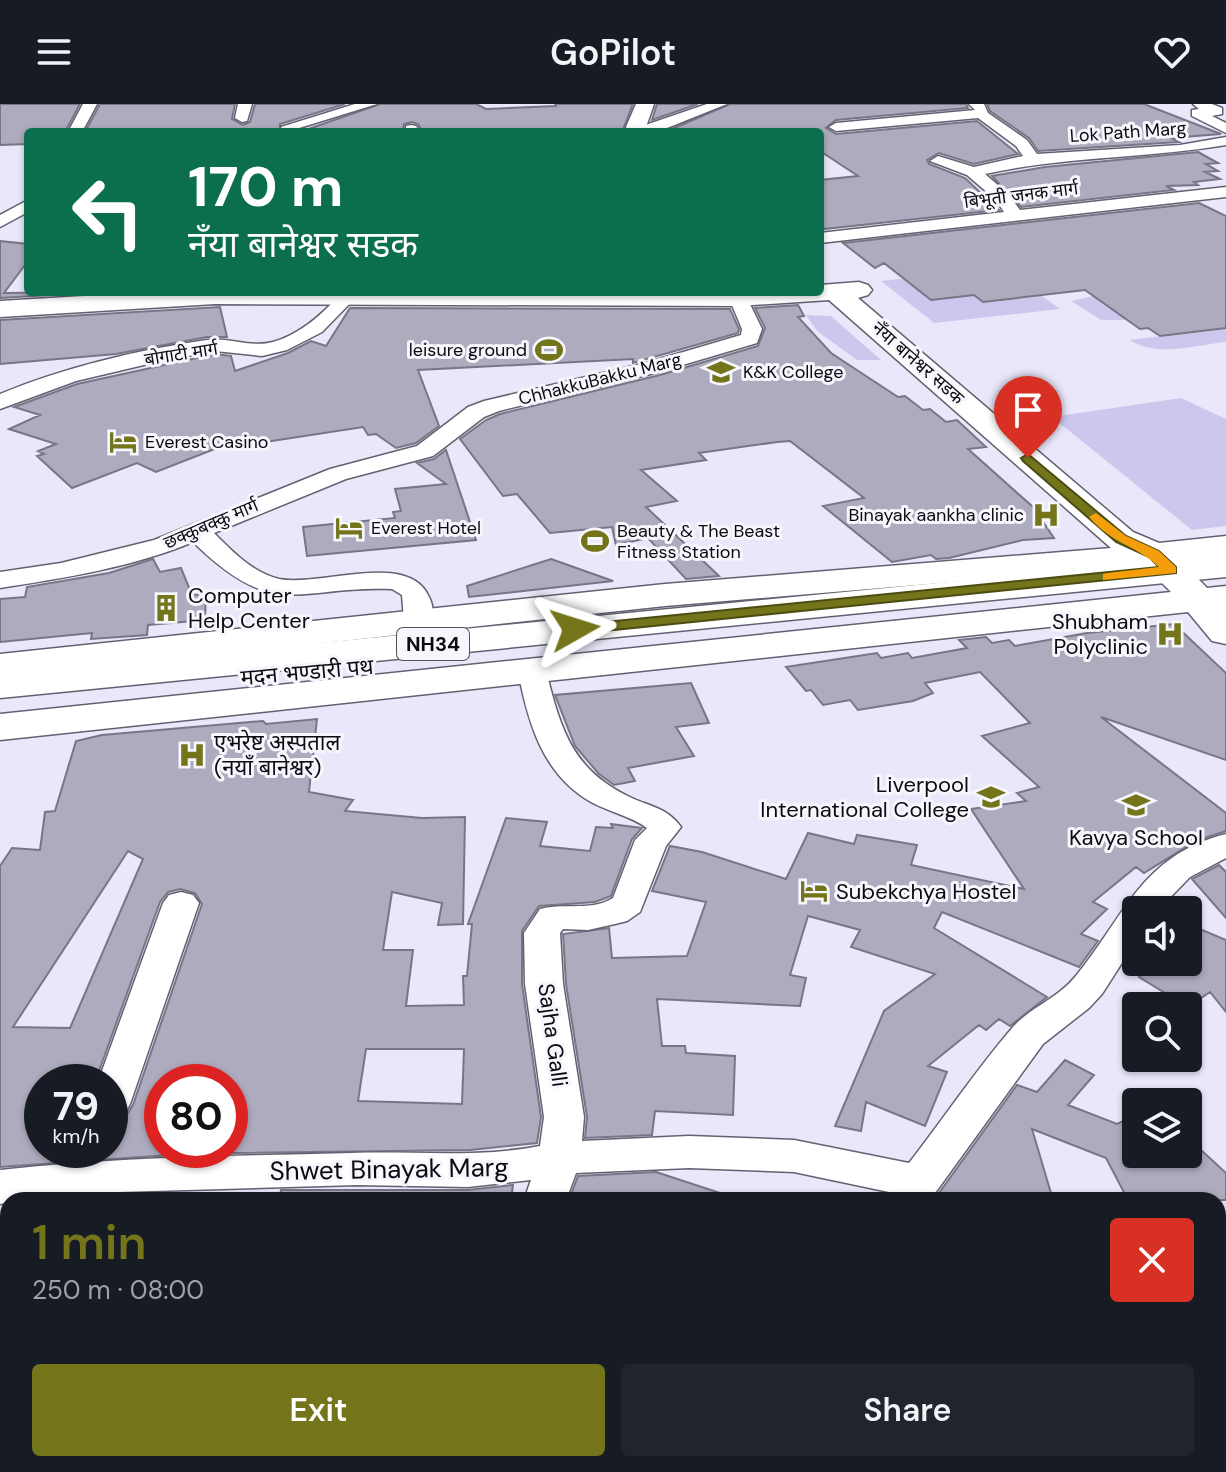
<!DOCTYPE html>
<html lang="en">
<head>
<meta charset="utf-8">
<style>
	body { margin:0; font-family:"DM Sans","Noto Sans Devanagari",sans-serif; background:#20242c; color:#f1f3f6; height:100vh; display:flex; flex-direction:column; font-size:30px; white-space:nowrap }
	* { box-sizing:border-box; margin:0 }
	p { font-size:26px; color:#9ea1a6 }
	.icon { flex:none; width:44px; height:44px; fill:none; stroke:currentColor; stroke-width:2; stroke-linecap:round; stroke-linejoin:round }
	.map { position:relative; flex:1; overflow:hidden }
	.details { position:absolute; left:0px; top:1088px; width:1226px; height:280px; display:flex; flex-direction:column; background:#171b24; border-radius:24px 24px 0 0; box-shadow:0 2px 6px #0004 }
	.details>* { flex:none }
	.top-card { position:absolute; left:24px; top:24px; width:800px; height:168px; border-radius:8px; box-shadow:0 2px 6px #0004; background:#0b6e4f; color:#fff; overflow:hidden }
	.tools { position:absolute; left:1122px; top:792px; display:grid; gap:16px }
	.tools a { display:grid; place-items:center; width:80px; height:80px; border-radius:8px; background:#171b24; box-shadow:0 2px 6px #0004; font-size:40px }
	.speed { position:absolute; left:24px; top:960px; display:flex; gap:16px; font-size:40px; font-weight:700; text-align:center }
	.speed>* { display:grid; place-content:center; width:104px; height:104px; border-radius:50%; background:#171b24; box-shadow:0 2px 6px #0004; line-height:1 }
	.speed small { font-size:20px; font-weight:400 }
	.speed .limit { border:12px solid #d22; background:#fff; color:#111 }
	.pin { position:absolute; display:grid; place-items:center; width:68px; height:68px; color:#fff; margin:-82px -34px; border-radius:50% 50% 50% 0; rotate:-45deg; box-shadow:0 0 8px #0007 }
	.pin .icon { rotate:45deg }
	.me { position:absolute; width:88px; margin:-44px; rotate:84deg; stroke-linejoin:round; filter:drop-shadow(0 0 6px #0008) }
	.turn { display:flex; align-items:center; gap:28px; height:168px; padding:0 32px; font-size:36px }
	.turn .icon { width:104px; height:104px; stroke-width:2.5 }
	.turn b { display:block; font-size:56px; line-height:68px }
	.round { display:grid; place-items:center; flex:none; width:84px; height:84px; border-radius:8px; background:#20242c }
	.overview { display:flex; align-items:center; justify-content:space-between; height:136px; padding:0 32px }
	h1 { font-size:48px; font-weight:600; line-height:60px; color:#74751b }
	.button { display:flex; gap:16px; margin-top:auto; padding:16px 32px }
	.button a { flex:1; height:92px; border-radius:8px; background:#74751b; color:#fff; font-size:32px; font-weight:600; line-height:92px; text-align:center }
	.button a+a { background:#20242c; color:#f1f3f6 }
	header { display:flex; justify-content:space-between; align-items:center; height:104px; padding:0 32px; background:#171b24; font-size:36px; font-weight:600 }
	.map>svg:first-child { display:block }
	.green { fill:#ccc8ed }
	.building { fill:#adabbd; stroke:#777586; stroke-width:2; fill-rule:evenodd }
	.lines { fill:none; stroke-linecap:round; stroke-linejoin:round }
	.street-casing { stroke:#626171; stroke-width:3 }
	.secondary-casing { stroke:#626171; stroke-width:3 }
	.highway-casing { stroke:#626171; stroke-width:3 }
	.street { fill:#fff; fill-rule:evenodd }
	.secondary { fill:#fff; fill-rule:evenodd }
	.highway { fill:#fff; fill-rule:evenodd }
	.route { fill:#74751b; stroke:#4b4c12; stroke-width:2 }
	.slow { fill:#f59e0b }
	.labels { text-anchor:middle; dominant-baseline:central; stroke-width:6; stroke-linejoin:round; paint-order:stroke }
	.far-street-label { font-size:18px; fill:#0b0a10; stroke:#f6f6fd }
	.far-poi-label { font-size:18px; fill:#0b0a10; stroke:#f6f6fd; text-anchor:start }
	.shield { fill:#f6f6fd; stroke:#525157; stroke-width:2 }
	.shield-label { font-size:20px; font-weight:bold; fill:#0b0a10 }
	.poi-label { font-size:22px; fill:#0b0a10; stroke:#f6f6fd; text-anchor:start }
	.street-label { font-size:22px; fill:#0b0a10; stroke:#f6f6fd }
	.near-street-label { font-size:26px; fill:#0b0a10; stroke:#f6f6fd }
</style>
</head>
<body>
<header><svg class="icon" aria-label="menu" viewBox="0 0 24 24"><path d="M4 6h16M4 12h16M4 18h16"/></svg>GoPilot<svg class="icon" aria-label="heart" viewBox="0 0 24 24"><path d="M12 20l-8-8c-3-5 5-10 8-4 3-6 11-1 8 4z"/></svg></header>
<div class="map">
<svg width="1226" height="1368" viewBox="0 0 1226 1368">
	<rect width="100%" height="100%" fill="#e9e7f9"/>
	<path class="green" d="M996,164L1005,165L1060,205L934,219L881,177Z
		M1098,191L1128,215L1127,216H1101L1071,197Z
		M806,211L831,212L881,256H857L817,227Z
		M1226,224V238C1195,241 1157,254 1130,236Z
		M1181,294L1226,315V422L1192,426L1052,313Z"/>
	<path class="building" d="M0,0H80L65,28H28V40L0,41Z
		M100,0H235L232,15L243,21L250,18L255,0H345L280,20V28H85Z
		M380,0H476L486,5L556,2L555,0H633L622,28H423L418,20L412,18L404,20L403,28H300Z
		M657,0H698L652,16Z
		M730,0H966L968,4L836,16L826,24L836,30L977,17L1018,50L974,60L939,49L927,56L929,60L965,74L999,106L825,125L820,121V76L858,72L820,47V28H665Z
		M987,0H1144L1221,30L1171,34L1179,38L1038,47L1029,34L990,7Z
		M1198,48L1218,59L1206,60L1218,67L1205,68L1220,75L1194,78L1198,81L1166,82L1174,86L1021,103L992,72L1045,63Z
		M1199,99L1226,112V224L1160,232L1148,224L1140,225L1085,186L983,198L974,191L931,196L884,159L875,164L843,139Z
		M0,137L28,140V157L4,189L101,188L0,194Z
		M798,201L804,212L798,213L831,249L898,293L905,292L923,306L930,305L946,318L957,316L986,343L968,345L1033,403L1054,434L1023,436L949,454L936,455L931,451L892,458L823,402L864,394L790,337L777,338L699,349L706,356L641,366L677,397L646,403L719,472L686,475L648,434L616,441L612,423L550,429L517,390L503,392L460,335L486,316L500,310L660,271L758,242L765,224L755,204Z
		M220,203L227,233H207L116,250L0,260V216Z
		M350,204L730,205L739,225L738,229L633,259V255L418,266L439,322L416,339L396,344L376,330L368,331L363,323L233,343L230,339L156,368L137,359L72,384L37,352L44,350L38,347L56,340L9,325L40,311L14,303L77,280L215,250L231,252L235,267L288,249L311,237L326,242Z
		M446,346L476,436L307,452L303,423L395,414L393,408L401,407L395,385L446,380L417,359L434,355Z
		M153,455L160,468L181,464L192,491L206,490L205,516L148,521L147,531L91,535L92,529L0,538V495L25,493L27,483L109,469Z
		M551,455L613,477L469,493L467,482Z
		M1174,520L1226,569V656L1101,613L1226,709V727L1196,737L1144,769L1136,763L1093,798L1107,805L1081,830L1098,837L1079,863L942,808L934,824L1047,893L1010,922L999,915L986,926L979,921L928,962L947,968L925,1022L866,998L861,1027L835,1022L884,907L935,870L851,843L860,826L808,812L790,871L806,874L800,902L657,895L662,942H685L686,949L735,952L733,1011L655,1007L652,1031L585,1034L587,1013L566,880L563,830L609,824L612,854L687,852L706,798L652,787L670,742L702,748L786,775L808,729L854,740L857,731L917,741L911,761L1024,785L971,705L1026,697L1017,689L1039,683L982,632L1030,619L980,568L925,579L933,589L913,597L858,606L850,596L823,601L811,586L806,587L786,563L877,549L881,554L908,549L912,554L967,544L959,536L986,533L992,539L1009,536L1015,542L1087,529Z
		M691,579L709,619L676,623L694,652L628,664L635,677L614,681L599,670L575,642L555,591Z
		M317,615L309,688L353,696L345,707L422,714L465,713L463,820L438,821L442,799L392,788L383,846H413L406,902L464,901L463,872H467L472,820H468L506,714L547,718L540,742L590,747L596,723L613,724L611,720L642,724L632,735L611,792L595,798L539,802L522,827V880L541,1013L537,1039L470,1046L230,1049V978H162V1046H185L184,1050L0,1063V762L12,744L40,746L45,708L55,707L76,637L102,631L263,617L266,620ZM128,747L143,755L70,924L13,923ZM180,785L195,789L202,800L133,1001L125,1014L110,1018V1046H42V978H95L160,798L168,788ZM366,945H464L462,1000L358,997Z
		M1219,761L1226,768V814L1192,775Z
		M1188,820L1226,836V908L1210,888L1188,903L1139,873L1152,858H1188Z
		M1065,956L1094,971L1068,1001L1117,1020L1136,1011V1050H1191L1201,1046L1226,1069V1096H1128L1106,1054L1032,1025L1053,1096H934L1017,981L1037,988Z
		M656,1068L726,1091L725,1096H569L578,1072Z
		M513,1081L511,1096H279L281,1086H468Z
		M177,1089L176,1096H42L86,1092Z"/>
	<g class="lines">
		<g class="street-casing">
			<path id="street" d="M83,0H97L82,28H68Z
				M238,0H252L247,17L242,18L235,14Z
				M355,0H377L296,25L297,28H283L281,23Z
				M707,0H727L657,28H625Z
				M969,0H984L988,9L1027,36L1037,50L1180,41L1226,33V41C1146,55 1064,52 985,70L1008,90L1020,106L1226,83V93L820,139V129L1004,108L996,96L967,71L930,57L938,52L974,63L1023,52L1016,42L978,14L836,27L829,23L836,19L975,6Z
				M1193,0H1212L1222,4V10L1212,12L1226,19V29L1192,12V6L1199,5Z
				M411,21L416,22L420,28H406V22Z
				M28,96V108L0,123V111Z
				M342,188H361L322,228L287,246L262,252L215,247L165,256L76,277L0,305V290C66,263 137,246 207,236C229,233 251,244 273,238C301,230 324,209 342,188Z
				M738,188L747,194L762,225L757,239L659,268L499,307L484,313L433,352L346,375L214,429C232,447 253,469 279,475C319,483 409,446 429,493C434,503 434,513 428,522L418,524L408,522L404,516L402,491L392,485C295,482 275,518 193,438C133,463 65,474 0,484V468L61,459L154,436L330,365L417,342L468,303L484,297L646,259L741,231L742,225L729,194Z
				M532,558L542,561L546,567C561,627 573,668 634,695C653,703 668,705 681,723L666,742L640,808L627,817L615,820L588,826L563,825L560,829L563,880L584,1013L582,1037L689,1032L794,1036L909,1059C944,1014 976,966 1013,923C1031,903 1058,894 1075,873C1124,814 1141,751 1226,730V754L1190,773L1158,806H1136V837L1102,890L1089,904L1043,940L930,1096H885L889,1088L794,1068L689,1064L576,1069L566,1096H524L531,1076L468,1083L357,1081L86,1089L8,1096V1099L0,1100V1066C117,1053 235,1052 352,1049C416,1047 478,1054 540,1042L544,1013L525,880L524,829L540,805C564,798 591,808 613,794L635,736L647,724C631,712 609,708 591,698C542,670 528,618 518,567L522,561Z
				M181,788L193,791L199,799L130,1000L124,1011L110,1015V978H98L163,799L169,791Z
				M235,1360H326L329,1368H239Z
				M395,1360H445L442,1368H392Z
				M648,1360H698L697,1368H647Z"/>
		</g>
		<g class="secondary-casing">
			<path id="secondary" d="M636,0H654L646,23L648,28H628L626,23Z
				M859,178L868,181L872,186L868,191L858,194L1133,428L1159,439L1226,432V454L1182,458L1207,484L1226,482V540L1212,537L1188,508L0,636V610L1171,488L1145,462L665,502L0,574V550L665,480L1111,444L829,196L738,202L215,200L0,213V197L151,188H820V181Z"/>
		</g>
		<g class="highway-casing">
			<path id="highway" d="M1226,451V473L0,594V570Z"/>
		</g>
		<use href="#street" class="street"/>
		<use href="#secondary" class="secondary"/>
		<use href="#highway" class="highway"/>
	</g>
	<path class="route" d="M1028,350L1126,432L1159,447L1176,463V469L575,530L568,525L575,521L1159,463L1149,453L1116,438L1023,357L1021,354Z"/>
	<path class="slow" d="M1096,409L1126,432L1159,447L1176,463V469L1103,476V470L1108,469L1159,463C1137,442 1111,439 1089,413Z"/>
	<defs>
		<g id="stadium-bare" transform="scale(2.16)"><path d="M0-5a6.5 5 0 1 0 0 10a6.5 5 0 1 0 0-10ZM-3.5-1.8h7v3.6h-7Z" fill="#74751b" stroke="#f6f6fd" stroke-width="2.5" paint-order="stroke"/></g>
		<g id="university-bare" transform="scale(2.16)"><path d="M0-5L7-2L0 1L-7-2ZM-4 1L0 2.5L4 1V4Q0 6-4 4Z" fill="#74751b" stroke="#f6f6fd" stroke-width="2.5" paint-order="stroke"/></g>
		<g id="hotel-bare" transform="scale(2.16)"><path d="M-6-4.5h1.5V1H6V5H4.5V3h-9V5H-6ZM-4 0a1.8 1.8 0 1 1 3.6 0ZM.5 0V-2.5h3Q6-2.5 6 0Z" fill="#74751b" stroke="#f6f6fd" stroke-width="2.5" paint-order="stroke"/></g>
		<g id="hospital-bare" transform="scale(2.16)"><path d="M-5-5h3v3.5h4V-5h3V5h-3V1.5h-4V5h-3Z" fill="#74751b" stroke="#f6f6fd" stroke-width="2.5" paint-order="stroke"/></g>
		<g id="building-bare" transform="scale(2.16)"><path d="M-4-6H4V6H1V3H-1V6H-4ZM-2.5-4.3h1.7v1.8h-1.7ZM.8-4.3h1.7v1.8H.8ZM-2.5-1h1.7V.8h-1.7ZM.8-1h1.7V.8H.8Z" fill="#74751b" stroke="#f6f6fd" stroke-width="2.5" paint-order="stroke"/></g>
		<g id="school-bare" transform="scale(2.16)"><path d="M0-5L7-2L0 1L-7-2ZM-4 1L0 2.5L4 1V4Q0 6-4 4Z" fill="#74751b" stroke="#f6f6fd" stroke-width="2.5" paint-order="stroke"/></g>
	</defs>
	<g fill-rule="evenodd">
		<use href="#stadium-bare" x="549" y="246"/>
		<use href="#university-bare" x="721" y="268"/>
		<use href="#hotel-bare" x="123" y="338"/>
		<use href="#hospital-bare" x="1046" y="411"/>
		<use href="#hotel-bare" x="349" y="424"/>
		<use href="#stadium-bare" x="595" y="437"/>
		<use href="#building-bare" x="166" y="504"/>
		<use href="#hospital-bare" x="1170" y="530"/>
		<use href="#hospital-bare" x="192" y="651"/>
		<use href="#university-bare" x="991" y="693"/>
		<use href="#school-bare" x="1136" y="701"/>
		<use href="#hotel-bare" x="814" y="787"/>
	</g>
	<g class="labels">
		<g class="far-street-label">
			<text transform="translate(1128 28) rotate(-4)">Lok Path Marg</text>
			<text transform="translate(1021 91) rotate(-7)">बिभूती जनक मार्ग</text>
			<text transform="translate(181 250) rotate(-9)">बोगाटी मार्ग</text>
			<text transform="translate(918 259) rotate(41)">नँया बानेश्वर सडक</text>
			<text transform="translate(600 275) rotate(-14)">ChhakkuBakku Marg</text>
			<text transform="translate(211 420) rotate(-23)">छक्कुबक्कु मार्ग</text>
		</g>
		<g class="far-poi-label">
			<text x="527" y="246" text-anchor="end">leisure ground</text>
			<text x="743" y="268">K&amp;K College</text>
			<text x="145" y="338">Everest Casino</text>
			<text x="1024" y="411" text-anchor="end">Binayak aankha clinic</text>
			<text x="371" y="424">Everest Hotel</text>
			<text x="617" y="427">Beauty &amp; The Beast<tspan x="617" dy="21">Fitness Station</tspan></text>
		</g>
		<rect class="shield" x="397" y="524" width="72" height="32" rx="6"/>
		<g class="shield-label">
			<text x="433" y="540">NH34</text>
		</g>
		<g class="poi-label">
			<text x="188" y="491">Computer<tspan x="188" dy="25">Help Center</tspan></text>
			<text x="1148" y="517" text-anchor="end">Shubham<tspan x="1148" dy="25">Polyclinic</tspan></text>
			<text x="214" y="638">एभरेष्ट अस्पताल<tspan x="214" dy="25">(नयाँ बानेश्वर)</tspan></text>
			<text x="969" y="680" text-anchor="end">Liverpool<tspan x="969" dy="25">International College</tspan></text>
			<text x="1136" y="733" text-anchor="middle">Kavya School</text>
			<text x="836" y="787">Subekchya Hostel</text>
		</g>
		<g class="street-label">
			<text transform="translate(307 568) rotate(-5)">मदन भण्डारी पथ</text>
			<text transform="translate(553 931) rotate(82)">Sajha Galli</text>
		</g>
		<g class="near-street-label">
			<text transform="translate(389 1065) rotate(-1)">Shwet Binayak Marg</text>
		</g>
	</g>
</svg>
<div class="tools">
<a><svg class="icon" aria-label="sound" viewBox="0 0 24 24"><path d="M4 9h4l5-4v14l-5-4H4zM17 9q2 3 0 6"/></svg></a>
<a><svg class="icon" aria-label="search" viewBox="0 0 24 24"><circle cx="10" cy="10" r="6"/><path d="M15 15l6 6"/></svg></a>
<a><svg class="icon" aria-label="layers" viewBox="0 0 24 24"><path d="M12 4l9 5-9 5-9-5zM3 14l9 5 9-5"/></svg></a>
</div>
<div class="speed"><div>79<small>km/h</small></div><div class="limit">80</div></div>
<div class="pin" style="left:1028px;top:354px;background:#d93025"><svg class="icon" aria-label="arrive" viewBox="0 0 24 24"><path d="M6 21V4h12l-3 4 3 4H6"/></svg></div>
<svg class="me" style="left:575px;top:525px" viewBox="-20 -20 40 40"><path d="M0-17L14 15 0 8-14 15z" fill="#74751b" stroke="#fff" stroke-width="4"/></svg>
<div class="top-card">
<div class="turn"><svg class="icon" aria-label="left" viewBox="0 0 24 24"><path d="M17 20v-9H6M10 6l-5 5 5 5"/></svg><div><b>170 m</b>नँया बानेश्वर सडक</div></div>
</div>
<section class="details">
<div class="overview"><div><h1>1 min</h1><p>250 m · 08:00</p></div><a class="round" style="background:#d93025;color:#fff"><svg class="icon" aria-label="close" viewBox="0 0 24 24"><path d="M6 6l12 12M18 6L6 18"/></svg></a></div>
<div class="button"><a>Exit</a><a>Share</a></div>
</section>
</div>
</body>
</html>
